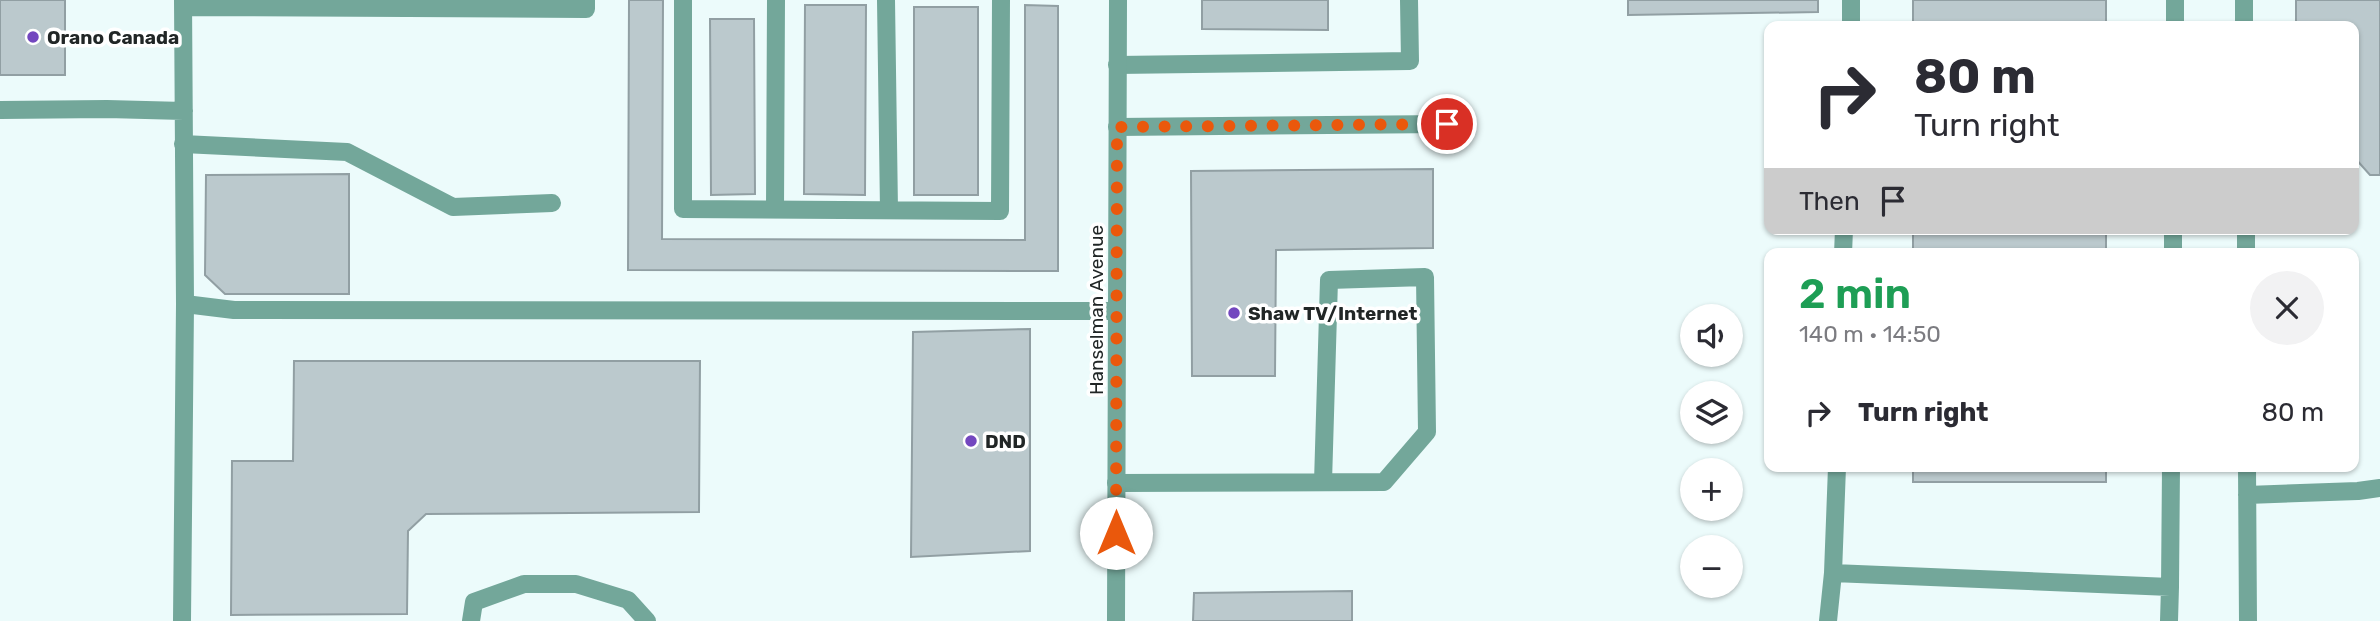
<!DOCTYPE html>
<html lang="en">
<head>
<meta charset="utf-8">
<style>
	body { margin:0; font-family:Rubik,sans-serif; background:#f2f2f3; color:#2b2b33; height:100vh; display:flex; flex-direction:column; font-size:26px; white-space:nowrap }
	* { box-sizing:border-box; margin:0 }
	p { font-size:23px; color:#7c7c81 }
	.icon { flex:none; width:38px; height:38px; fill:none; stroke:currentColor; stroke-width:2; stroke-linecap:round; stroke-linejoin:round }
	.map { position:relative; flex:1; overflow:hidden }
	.details { position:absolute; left:1764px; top:248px; width:595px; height:224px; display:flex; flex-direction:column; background:#fff; border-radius:14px; box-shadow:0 2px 5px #0004 }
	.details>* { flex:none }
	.guide { position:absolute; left:1764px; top:21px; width:595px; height:214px; border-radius:14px; box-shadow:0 2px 5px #0004; background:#fff; color:#2b2b33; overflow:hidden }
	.fabs { position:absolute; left:1680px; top:304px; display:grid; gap:14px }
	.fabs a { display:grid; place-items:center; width:63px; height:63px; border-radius:50%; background:#fff; box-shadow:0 2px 5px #0004; font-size:35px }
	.pin { position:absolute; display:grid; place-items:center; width:60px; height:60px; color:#fff; margin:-30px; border:4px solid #fff; border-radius:50%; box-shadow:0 2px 7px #0007 }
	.me { position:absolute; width:77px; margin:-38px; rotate:0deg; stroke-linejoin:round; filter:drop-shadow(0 0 5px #0008) }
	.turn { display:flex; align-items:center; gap:24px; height:147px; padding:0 35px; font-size:32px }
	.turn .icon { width:91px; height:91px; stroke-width:2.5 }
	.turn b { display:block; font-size:49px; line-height:60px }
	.then { display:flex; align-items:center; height:66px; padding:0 35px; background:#0003; gap:14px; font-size:26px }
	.round { display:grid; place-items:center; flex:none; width:74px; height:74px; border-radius:37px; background:#f2f2f3 }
	.overview { display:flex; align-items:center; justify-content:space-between; height:119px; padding:0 35px }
	h1 { font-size:42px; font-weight:600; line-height:52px; color:#1e9e55 }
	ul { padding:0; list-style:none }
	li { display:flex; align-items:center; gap:21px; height:91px; padding:0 35px }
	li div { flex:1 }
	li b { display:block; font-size:26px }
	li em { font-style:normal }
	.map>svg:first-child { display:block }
	.building { fill:#bbc9cd; stroke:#919fa3; stroke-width:2 }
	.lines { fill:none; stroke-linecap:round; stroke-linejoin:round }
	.lane { stroke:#73a79a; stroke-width:18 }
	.street { stroke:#73a79a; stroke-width:18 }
	.route { stroke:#ea580c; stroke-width:12; stroke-dasharray:0 21.6 }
	.poi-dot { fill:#7347bf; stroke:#fff; stroke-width:2.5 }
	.labels { text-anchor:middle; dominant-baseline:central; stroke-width:7; stroke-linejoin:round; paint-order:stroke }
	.poi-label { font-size:19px; font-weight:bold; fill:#212626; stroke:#fff; text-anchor:start }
	.street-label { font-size:19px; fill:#212626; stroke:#fff }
</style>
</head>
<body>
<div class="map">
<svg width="2380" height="621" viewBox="0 0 2380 621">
	<rect width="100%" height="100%" fill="#ecfbfb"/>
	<path class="building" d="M0,0H65V75H0Z
		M629,0H663L662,239L1025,240V5L1058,6V271L628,270Z
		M1202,0H1328V30L1202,29Z
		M1628,0H1818V12L1628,15Z
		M1913,0H2106V26H1913Z
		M2296,0H2380V175H2370L2354,157V26H2296Z
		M805,5H866L865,195L804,194Z
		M914,7H978V195H914Z
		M710,19H754L755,194L711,195Z
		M1433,169V248L1276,250L1275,376H1192L1191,171Z
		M349,174V294H225L205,275L206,175Z
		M1913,229H2106V254H1913Z
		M1030,329V551L911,557L913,332Z
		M294,361H700L699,512L426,514L408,531L407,614L231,615L232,461H293Z
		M1913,467H2106V482H1913Z
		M1352,591V621H1193L1194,593Z"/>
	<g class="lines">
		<path class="lane" d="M683,0V209L1000,211L1001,0
			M886,0L889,210
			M2244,0V26
			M184,7L586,9V0
			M1851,26V0
			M2175,26V0
			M1117,65L1410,61L1409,0
			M0,110L107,109L184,111
			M1117,127L1447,124
			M183,144L347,152L453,207L552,203
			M775,209L776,0
			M2246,229V254
			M1843,254L1844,229
			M2173,254V229
			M185,304L234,310L1116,311
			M2247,467L2248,621
			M1116,483L1384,482L1427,432L1425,277L1329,280L1323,482
			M2247,495L2358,491L2380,488
			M1833,573L2170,587L2169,621
			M2170,587L2171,467
			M182,621L185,304L183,0
			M1828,621L1833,573L1837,467"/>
		<path class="street" d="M471,621L474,602L524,584H576L628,600L647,621
			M1116,621L1118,0"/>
	</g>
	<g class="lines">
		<path class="route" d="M1116,533L1117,127L1447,124"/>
	</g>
	<g class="poi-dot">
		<circle cx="33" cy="37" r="7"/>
		<circle cx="1234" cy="313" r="7"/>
		<circle cx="971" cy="441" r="7"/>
	</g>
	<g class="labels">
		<g class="poi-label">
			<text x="47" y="37">Orano Canada</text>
			<text x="1248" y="313">Shaw TV/Internet</text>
			<text x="985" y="441">DND</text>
		</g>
		<g class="street-label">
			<text transform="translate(1096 310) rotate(-90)">Hanselman Avenue</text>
		</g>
	</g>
</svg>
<div class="fabs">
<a><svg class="icon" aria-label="sound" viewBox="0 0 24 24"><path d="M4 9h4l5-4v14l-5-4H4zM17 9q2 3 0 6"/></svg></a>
<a><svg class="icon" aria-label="layers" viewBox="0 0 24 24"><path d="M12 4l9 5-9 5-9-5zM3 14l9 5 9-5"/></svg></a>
<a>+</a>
<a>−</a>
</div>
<div class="pin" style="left:1447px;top:124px;background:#d93025"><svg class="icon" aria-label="arrive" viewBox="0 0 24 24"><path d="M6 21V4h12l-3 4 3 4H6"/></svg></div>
<svg class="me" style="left:1116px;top:533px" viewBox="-20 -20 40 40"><circle r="19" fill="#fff"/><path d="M0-13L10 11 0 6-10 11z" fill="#ea580c"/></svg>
<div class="guide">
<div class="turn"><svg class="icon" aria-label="right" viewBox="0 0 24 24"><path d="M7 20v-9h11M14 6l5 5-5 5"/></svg><div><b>80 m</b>Turn right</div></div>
<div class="then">Then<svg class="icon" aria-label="arrive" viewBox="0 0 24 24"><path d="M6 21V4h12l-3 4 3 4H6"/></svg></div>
</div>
<section class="details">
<div class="overview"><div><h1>2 min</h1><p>140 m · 14:50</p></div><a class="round"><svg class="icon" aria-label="close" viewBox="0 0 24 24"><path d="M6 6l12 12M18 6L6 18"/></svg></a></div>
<ul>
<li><svg class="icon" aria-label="right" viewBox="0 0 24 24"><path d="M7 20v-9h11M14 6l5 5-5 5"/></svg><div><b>Turn right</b></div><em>80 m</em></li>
</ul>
</section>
</div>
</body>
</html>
